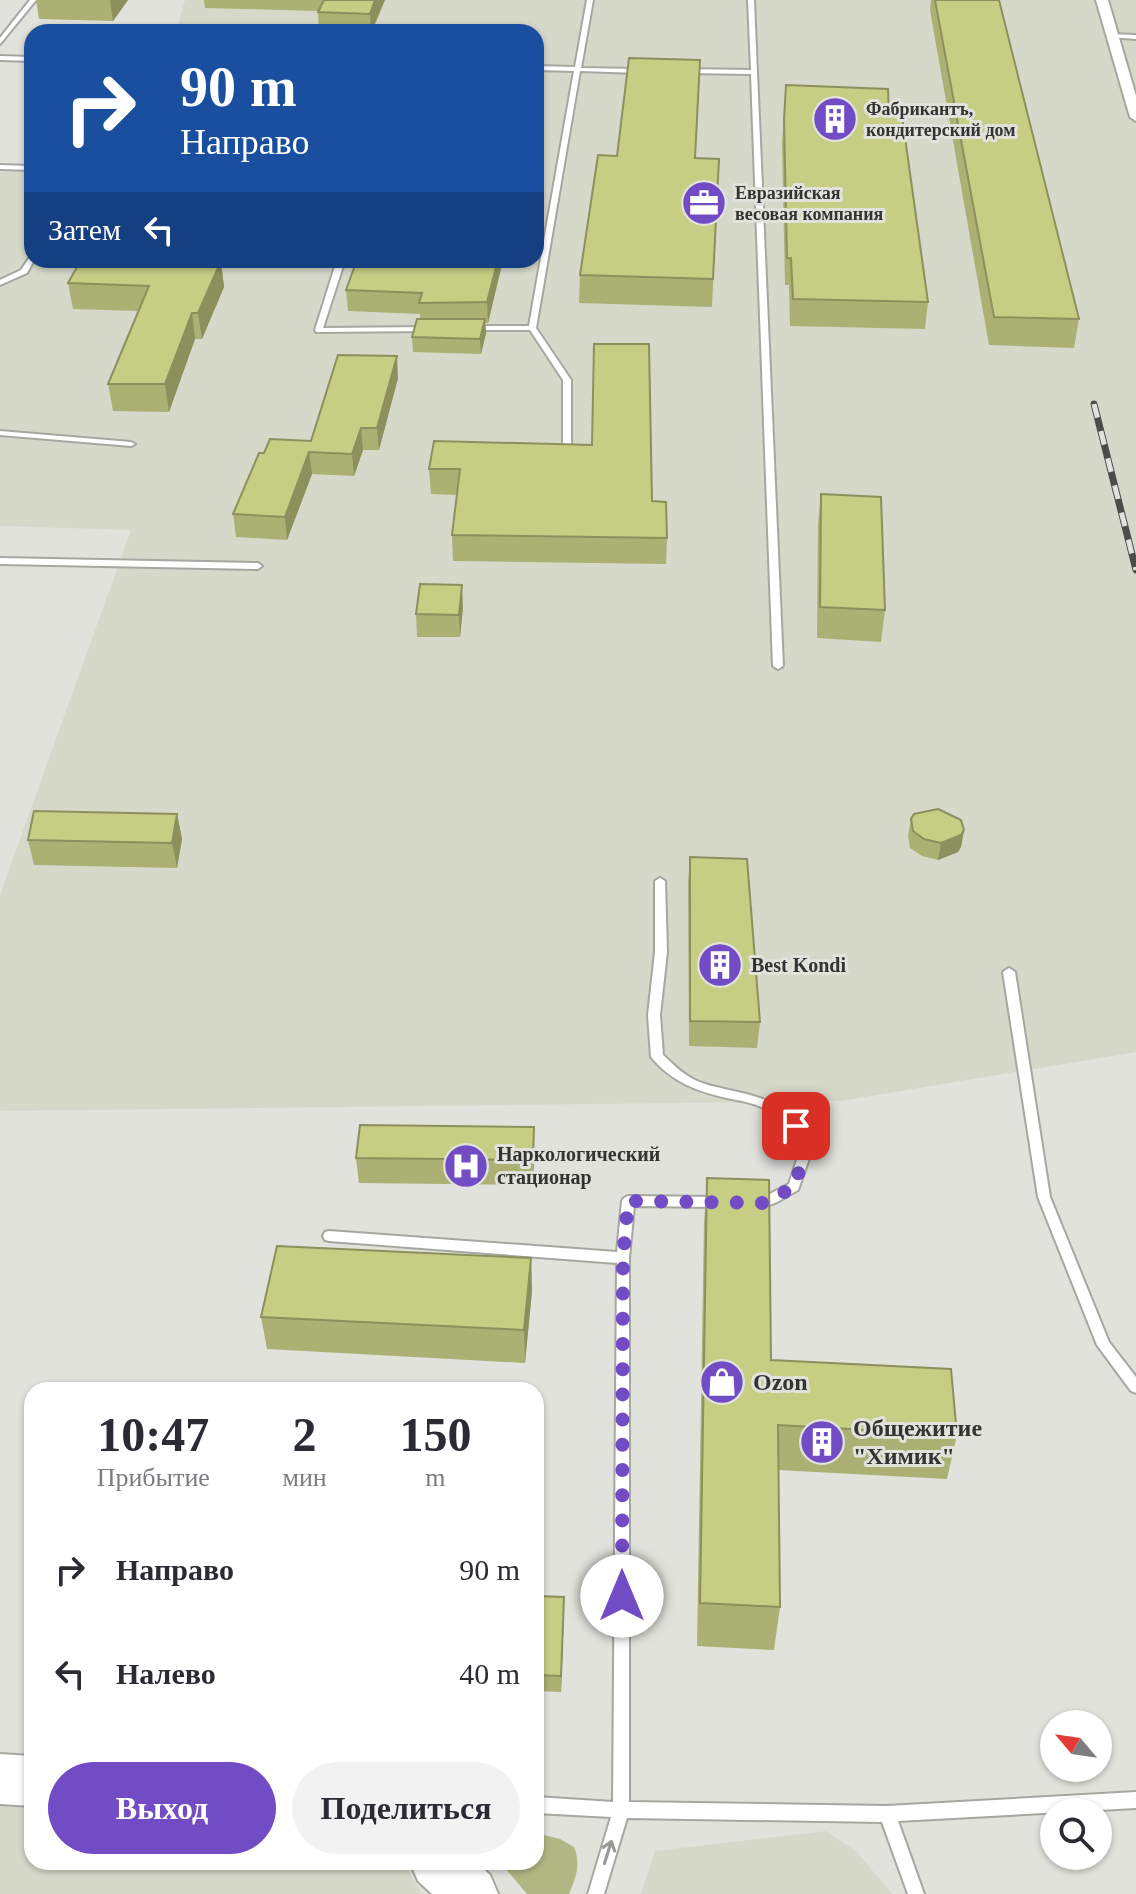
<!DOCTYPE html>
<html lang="ru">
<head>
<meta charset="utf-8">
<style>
	body { margin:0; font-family:"Times New Roman",serif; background:#f2f2f3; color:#2b2b33; height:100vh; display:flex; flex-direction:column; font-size:30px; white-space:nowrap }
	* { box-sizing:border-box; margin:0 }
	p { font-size:26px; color:#7c7c81 }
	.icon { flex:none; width:44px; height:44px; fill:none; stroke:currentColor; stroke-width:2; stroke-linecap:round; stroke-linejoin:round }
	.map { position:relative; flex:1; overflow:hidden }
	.details { position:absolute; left:24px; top:1382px; width:520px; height:488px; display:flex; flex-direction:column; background:#fff; border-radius:24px; box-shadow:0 2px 6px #0004 }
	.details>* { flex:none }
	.banner { position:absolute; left:24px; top:24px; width:520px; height:244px; border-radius:24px; box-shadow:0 2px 6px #0004; background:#1a4fa0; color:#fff; overflow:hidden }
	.needle { width:52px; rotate:299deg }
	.tools { position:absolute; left:1040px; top:1710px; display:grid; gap:16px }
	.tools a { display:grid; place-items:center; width:72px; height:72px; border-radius:50%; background:#fff; box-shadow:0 2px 6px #0004; font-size:40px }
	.pin { position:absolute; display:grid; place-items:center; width:68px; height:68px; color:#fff; margin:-34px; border-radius:16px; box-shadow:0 4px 12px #0006 }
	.me { position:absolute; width:88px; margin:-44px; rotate:0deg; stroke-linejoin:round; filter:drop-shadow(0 0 6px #0008) }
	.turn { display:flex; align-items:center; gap:28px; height:168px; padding:0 24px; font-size:36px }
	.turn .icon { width:104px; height:104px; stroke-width:2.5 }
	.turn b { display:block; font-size:56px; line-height:68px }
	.then { display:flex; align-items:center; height:76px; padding:0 24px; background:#0003; gap:16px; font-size:30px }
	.eta { display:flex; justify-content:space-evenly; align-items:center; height:136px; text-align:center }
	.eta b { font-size:48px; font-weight:800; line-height:56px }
	.action { display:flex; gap:16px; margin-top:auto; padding:16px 24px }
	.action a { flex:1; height:92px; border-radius:48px; background:#724cc5; color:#fff; font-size:32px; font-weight:800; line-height:92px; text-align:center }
	.action a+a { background:#f2f2f3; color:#2b2b33 }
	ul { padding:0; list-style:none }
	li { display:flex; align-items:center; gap:24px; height:104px; padding:0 24px }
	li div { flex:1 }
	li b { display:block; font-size:30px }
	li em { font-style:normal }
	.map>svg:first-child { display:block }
	.built { fill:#d6d8ca }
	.green { fill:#b1b783 }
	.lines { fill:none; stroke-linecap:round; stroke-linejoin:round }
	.lane-casing { stroke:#a6a7a1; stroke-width:4 }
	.street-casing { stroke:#a6a7a1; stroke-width:4 }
	.primary-casing { stroke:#a6a7a1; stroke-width:4 }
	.lane { fill:#fff; fill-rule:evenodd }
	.street { fill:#fff; fill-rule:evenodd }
	.primary { fill:#fff; fill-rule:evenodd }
	.rail-casing { stroke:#4c4c49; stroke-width:7 }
	.rail { stroke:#e1e2dc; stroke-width:5; stroke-dasharray:14; stroke-linecap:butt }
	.wall { fill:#aab172 }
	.shaded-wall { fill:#8b905c }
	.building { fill:#c6ce84; stroke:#8b905c; stroke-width:2 }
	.oneway { stroke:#999998 }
	.route { stroke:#724cc5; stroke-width:14; stroke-dasharray:0 25.2 }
	.labels { text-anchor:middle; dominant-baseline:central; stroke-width:6; stroke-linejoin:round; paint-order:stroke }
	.far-poi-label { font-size:18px; font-weight:bold; fill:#333331; stroke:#e1e2dc; text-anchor:start }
	.poi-label { font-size:20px; font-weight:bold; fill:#333331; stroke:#e1e2dc; text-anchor:start }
	.near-poi-label { font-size:24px; font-weight:bold; fill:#333331; stroke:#e1e2dc; text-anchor:start }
</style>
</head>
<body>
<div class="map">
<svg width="1136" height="1894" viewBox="0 0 1136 1894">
	<rect width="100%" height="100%" fill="#e1e2dc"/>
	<path class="built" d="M185,0H1136V1052L841,1101L0,1111V895L131,530L0,526V172L32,171V260H536V32H176Z
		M0,1803L32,1805V1862H403L422,1894H0Z
		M826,1831L857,1852L892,1894H641L655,1851Z"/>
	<path class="green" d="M536,1833L560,1839L574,1847C581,1865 576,1877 569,1894H527L500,1862H536Z"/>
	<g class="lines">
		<g class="lane-casing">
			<path id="lane" d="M30,0H36L0,44V38Z
				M587,0H593L581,68L639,69L642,71L639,73L580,71L536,328L571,380V454L567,456L563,454V380L530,330H471L467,328L471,326H529L574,71L536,70V66L575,67Z
				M748,0H754L757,72L783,666L778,669L773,666L751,74L685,73L682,71L685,69L751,70Z
				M1111,34L1136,35V39L1109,37L1108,36Z
				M0,56L32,57V61L0,60Z
				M0,165L32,166V170L0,169Z
				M32,256V260H34L27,273L0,285V280L21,270L30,257Z
				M337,260H345L323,328L430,327L434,329L433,331L316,332L315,330Z
				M0,431L131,442L135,444L131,446L0,435Z
				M0,558L258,563L262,566L258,569L0,564Z
				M660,878L665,881L667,952L660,1015L663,1055C672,1063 681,1073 693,1079C704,1085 717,1087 729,1090C776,1100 789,1107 812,1150L798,1190C783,1198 769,1210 752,1206L750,1203L752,1200L762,1198L789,1184L800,1150C792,1135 784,1121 769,1111C756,1103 741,1101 727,1098C696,1091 672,1082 651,1057L648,1015L655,952V881Z
				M1009,968L1015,972L1050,1197L1109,1342L1136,1377V1393L1131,1391L1097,1345L1038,1197L1003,972Z
				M628,1196L718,1197L722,1199L724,1202L722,1205L718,1207L634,1206L629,1258V1802L887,1806L1136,1792V1808L898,1821L924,1894H908L882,1822L627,1818L604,1894H588L611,1817L536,1813V1797L613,1802L617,1263L329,1241L325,1240L323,1236L325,1232L329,1231L617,1252L622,1201L624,1198Z"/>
		</g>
		<g class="street-casing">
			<path id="street" d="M1096,0H1108L1136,96V121L1130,117Z"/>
		</g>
		<g class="primary-casing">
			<path id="primary" d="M0,1754L32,1756V1806L0,1804Z
				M410,1862H476L490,1875L498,1894H432L418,1881Z"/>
		</g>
		<use href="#lane" class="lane"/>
		<use href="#street" class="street"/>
		<use href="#primary" class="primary"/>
		<g class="rail-casing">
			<path id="rail" d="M1094,404L1136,570"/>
		</g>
		<use href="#rail" class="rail"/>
	</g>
	<path class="wall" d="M36,0H128L113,21L39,19Z
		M204,0H385L372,32H319L318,11L205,8Z
		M931,0H935L1079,319L1074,348L989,345L930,10Z
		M786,85L889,116L928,302L925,329L790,326L789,285H785L782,144Z
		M695,158L719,159L712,307L579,303L580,275Z
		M503,260L488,323H485L486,333L481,354L413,352L412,337L420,319V314L348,311L346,290Z
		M221,261L224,287L202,339H195L169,412L113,411L108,384L138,311L73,309L68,283Z
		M398,378L379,450H363L354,476L312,474L287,540L236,537L233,514L264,453L311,441Z
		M434,441L652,501L667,538L666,564L453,561L452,535L457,495L431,494L429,469Z
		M821,494L885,610L881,642L817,638L818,524Z
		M463,607L460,637H417L416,614Z
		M177,814L182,839L177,868L34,865L28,840Z
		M911,819L964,830L961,847L958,852L938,860L922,856L910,848L908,836Z
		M690,857L760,1022L757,1048L689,1046L688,882Z
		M534,1153L533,1185L359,1183L356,1158Z
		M707,1178L771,1360L957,1435L947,1479L778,1470L780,1607L774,1650L697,1646L704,1223Z
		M531,1258L532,1291L525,1363L267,1349L261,1317Z
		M32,1442V1471L28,1458Z
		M536,1596L564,1613L561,1692L536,1691Z"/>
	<path class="shaded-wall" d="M111,0H128L113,21L110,1Z
		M375,0H385L371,32L370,14Z
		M538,92V111L536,121V101Z
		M498,260H503L488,323L487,302Z
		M221,261L224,287L202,339L198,313Z
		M192,313L195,339L169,412L165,384Z
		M485,319L486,333L481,354L480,339Z
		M397,356L398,378L379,450L377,428Z
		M361,428L363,450L354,476L352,454Z
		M309,452L312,474L287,540L285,517Z
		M462,585L463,607L460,637L459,615Z
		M177,814L182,839L177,868L172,843Z
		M964,830L961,847L958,852L938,860L941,843Z
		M534,1127V1153L533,1185V1160Z
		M531,1258L532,1291L525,1363L524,1330Z
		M564,1597V1613L561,1692V1676Z"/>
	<path class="building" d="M324,0H375L370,14L318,12Z
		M935,0H999L1079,319L994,317Z
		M629,58L700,60L695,158L719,159L713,279L580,275L598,155L617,156Z
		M786,85L888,89L889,116H902L928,302L793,299L791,258H787L784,119Z
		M81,260L221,261L198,313H192L165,384H108L149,286L68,283Z
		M357,260H498L487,302L419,303L422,293L346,290Z
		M417,319H485L480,339L412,337Z
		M594,344H649L652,501L666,502L667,538L452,535L460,469H429L434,441L592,445Z
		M338,355L397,356L377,428H361L352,454L309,452L285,517L233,514L259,453H264L270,439L311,441Z
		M821,494L881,497L885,610L820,607Z
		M420,584L462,585L459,615L416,614Z
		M938,809L961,820L964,830L961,835L941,843L924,839L913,831L911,819L914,814Z
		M34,811L177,814L172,843L28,840Z
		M690,857L747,859L760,1022L690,1021Z
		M360,1125L534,1127L533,1160L356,1158Z
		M707,1178L769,1180L771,1360L951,1369L957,1435L778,1425L780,1607L700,1603Z
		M277,1246L531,1258L524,1330L261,1317Z
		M32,1442V1458H28Z
		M536,1596L564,1597L561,1676L536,1675Z"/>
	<defs><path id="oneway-shaft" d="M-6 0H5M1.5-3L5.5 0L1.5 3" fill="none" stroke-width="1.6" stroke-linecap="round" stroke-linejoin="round" transform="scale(2)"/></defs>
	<use class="oneway" href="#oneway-shaft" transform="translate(608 1852) rotate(-73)"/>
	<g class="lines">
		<path class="route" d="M622,1596L623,1258L628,1201L764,1203L794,1187L806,1150L796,1126"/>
	</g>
	<defs>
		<g id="building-disc" transform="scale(2.3)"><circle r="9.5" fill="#724cc5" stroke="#e1e2dc"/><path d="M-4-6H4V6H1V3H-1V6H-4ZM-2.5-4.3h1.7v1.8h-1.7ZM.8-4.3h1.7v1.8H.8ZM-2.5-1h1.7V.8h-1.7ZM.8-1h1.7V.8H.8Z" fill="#fff"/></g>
		<g id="office-disc" transform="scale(2.3)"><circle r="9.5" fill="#724cc5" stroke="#e1e2dc"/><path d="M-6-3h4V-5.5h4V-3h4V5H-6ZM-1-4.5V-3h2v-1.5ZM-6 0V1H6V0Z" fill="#fff"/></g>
		<g id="hospital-disc" transform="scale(2.3)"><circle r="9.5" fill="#724cc5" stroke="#e1e2dc"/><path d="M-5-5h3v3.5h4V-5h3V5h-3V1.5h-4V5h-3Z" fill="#fff"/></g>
		<g id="shop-disc" transform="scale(2.3)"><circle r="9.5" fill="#724cc5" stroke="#e1e2dc"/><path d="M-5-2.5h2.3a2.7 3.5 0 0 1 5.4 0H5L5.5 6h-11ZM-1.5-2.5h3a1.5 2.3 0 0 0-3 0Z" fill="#fff"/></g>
	</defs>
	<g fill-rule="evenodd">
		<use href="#building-disc" x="835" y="119"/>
		<use href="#office-disc" x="704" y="203"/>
		<use href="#building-disc" x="720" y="965"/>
		<use href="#hospital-disc" x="466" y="1166"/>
		<use href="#shop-disc" x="722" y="1382"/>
		<use href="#building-disc" x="822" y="1442"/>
	</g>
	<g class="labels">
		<g class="far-poi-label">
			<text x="866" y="109">Фабрикантъ,<tspan x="866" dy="21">кондитерский дом</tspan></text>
			<text x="735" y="193">Евразийская<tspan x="735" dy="21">весовая компания</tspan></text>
		</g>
		<g class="poi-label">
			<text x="751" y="965">Best Kondi</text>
			<text x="497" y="1154">Наркологический<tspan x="497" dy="23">стационар</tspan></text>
		</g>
		<g class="near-poi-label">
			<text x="753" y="1382">Ozon</text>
			<text x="853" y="1428">Общежитие<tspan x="853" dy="28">"Химик"</tspan></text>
		</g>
	</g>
</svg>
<div class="tools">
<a><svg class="needle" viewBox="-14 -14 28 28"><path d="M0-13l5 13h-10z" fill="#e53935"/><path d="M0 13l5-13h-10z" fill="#7c7c81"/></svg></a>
<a><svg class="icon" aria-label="search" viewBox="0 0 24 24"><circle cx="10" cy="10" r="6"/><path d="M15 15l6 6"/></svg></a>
</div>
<div class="pin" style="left:796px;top:1126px;background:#d93025"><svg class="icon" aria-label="arrive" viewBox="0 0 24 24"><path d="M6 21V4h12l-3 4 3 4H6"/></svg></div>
<svg class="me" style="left:622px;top:1596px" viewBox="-20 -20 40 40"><circle r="19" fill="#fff"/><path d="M0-13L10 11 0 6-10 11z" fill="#724cc5"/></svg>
<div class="banner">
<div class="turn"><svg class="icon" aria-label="right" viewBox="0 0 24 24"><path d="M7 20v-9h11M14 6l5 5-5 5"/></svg><div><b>90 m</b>Направо</div></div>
<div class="then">Затем<svg class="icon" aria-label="left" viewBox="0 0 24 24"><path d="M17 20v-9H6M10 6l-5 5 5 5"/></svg></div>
</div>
<section class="details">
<div class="eta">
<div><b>10:47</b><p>Прибытие</p></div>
<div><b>2</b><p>мин</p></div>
<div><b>150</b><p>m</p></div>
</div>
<ul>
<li><svg class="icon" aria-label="right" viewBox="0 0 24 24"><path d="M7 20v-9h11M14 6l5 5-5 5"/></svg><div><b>Направо</b></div><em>90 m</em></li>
<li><svg class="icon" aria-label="left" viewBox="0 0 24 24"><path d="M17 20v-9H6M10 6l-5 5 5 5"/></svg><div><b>Налево</b></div><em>40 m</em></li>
</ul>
<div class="action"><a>Выход</a><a>Поделиться</a></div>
</section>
</div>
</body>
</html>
